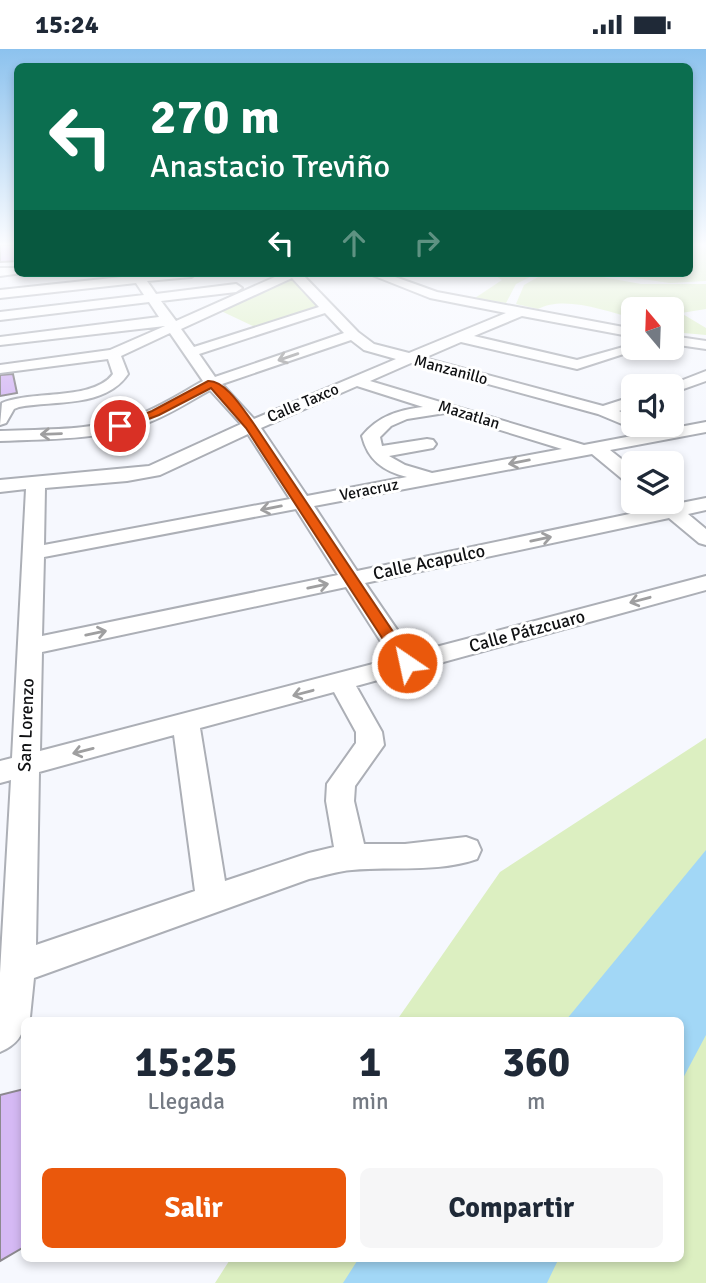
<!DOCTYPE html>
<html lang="es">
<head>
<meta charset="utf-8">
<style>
	body { margin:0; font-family:Signika,sans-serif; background:#f6f6f7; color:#1f2937; height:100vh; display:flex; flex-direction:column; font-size:26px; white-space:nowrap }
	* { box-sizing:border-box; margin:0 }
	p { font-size:23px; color:#747a83 }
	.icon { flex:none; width:38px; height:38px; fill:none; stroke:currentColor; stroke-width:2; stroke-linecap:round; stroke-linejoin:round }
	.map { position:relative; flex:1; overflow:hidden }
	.side { position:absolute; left:21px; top:968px; width:663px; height:245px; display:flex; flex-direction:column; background:#fff; border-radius:10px; box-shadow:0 4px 10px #0003 }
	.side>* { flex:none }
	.guide { position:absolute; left:14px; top:14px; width:679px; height:214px; border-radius:10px; box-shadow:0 4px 10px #0003; background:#0b6e4f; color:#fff; overflow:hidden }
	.needle { width:46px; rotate:341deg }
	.buttons { position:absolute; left:621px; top:248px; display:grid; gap:14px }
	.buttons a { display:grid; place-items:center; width:63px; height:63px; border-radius:10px; background:#fff; box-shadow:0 4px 10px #0003; font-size:35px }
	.pin { position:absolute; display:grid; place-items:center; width:60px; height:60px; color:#fff; margin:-30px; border:4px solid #fff; border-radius:50%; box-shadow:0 2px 7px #0007 }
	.me { position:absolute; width:77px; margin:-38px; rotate:326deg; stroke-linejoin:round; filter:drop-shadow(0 0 5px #0008) }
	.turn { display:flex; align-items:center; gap:24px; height:147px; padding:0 21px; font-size:32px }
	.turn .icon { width:91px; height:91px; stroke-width:2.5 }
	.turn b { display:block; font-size:49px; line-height:60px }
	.lanes { display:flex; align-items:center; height:66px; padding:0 21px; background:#0003; justify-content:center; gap:35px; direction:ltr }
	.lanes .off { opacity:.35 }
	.eta { display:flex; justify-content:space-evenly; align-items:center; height:119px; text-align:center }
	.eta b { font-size:42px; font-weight:700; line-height:49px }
	.primary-button { display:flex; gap:14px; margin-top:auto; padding:14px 21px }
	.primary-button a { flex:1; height:80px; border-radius:10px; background:#ea580c; color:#fff; font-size:28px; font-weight:700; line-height:80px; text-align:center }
	.primary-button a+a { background:#f6f6f7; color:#1f2937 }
	.status { display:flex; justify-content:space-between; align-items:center; height:49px; padding:0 35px; background:#fff; direction:ltr }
	.status svg { height:19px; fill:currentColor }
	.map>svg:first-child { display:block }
	.green { fill:#dcefc1 }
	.water { fill:#a2d7f6 }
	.building { fill:#d5b9f4; stroke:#8c898f; stroke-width:2 }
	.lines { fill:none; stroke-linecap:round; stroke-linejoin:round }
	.minor-casing { stroke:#acafb6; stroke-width:4 }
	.minor { fill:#fff; fill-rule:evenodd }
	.oneway { stroke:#9f9fa0 }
	.route { fill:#ea580c; stroke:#983908; stroke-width:2 }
	.labels { text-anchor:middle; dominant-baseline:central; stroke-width:6; stroke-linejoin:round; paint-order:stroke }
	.far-street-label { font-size:16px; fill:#0f1012; stroke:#fff }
	.street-label { font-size:18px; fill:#0f1012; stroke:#fff }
</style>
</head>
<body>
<div class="status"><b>15:24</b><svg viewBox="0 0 49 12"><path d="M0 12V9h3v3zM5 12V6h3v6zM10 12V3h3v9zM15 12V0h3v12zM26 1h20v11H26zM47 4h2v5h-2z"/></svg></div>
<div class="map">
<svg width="706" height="1234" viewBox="0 0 706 1234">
	<rect width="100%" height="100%" fill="#f6f8fe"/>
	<path class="green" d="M690,196L706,198V232L670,234L600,224H690Z
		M491,224H538L516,235L506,254L475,249L502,231Z
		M545,224H580L641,235H706V260L681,264L706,279V286L672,283V261H634L633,269C606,262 564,246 538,260L516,255L524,236Z
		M292,229L321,259L257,279L219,261Z
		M706,689V1234H215L231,1209H681V971H397L500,823Z"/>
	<path class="water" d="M706,801V986L681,1033V971H566Z
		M359,1209H559L547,1234H343Z"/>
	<path class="building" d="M0,196H18V212L0,213Z
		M13,325L17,344L0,347V326Z
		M24,1040V1198L0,1212V1046Z"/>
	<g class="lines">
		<g class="minor-casing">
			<path id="minor" d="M0,219H18V224H22L0,227Z
				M129,224H197L191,228L147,232L156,245L236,235L242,239L236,243L161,252L176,272L284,224H301L358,283L374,295L409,304L506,264L430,249L367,224H384L437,243L634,280V288L522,267L474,287L577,311L634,295V299H642L577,320L461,293L424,309L603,357L634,347V357L619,362L634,369V376H641L634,380L598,365L411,314L370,332L584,396L706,373V383L610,401L634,420V435L627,434L592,405L314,457L357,522L658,459L657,453L672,452L676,455L706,449V461L688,465L706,480V496L699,494L669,469L365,534L413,604L706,527V541L356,637L382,683L384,696L355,737L354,752L364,795H405L466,788L477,792L481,801L477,810C437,824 393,817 352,821C338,822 323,827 309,830L34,929L30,968L29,971H24C24,988 14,997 0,1003V924L11,731L0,734V712L12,709L26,440L0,443V431L149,417L241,375L210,341C190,352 169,366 147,374C101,391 49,390 0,392V382C44,380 93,382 135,367C159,359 181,344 203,332L170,284L121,307L128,325C105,359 56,351 19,358L14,360L6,374L0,376L2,354C33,341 93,352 113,325L108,310L0,324V316L110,301L165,277L0,296V288L159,268L149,253L0,271V263L144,246L136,234L0,249V241L131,227ZM292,229L319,258L194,298L181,280ZM325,264L344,284L215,328L199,305ZM351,291L364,301L396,310L254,370L222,335ZM357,337L423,358C399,361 378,367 362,387C368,411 383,422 407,428L307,447L261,379ZM445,364L562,400L432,424L405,416L389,407L433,399L436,395L433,391L427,390L382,397L380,388L391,377L407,370ZM248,385L290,450L44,496L45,439L127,432L160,426ZM296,460L338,526L42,587L44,508ZM346,538L392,610L40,702L42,603ZM334,643L356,683V694L327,735L326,752L334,798L309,804L225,832L200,679ZM174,686L195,842L36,896L39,723Z
				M672,287L706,292V300L672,295Z
				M706,322V332L672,344V338H665Z"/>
		</g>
		<use href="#minor" class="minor"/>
	</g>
	<defs><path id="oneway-shaft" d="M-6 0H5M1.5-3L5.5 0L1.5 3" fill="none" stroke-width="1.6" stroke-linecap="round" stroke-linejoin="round" transform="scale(1.75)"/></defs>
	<g class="oneway">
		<use href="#oneway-shaft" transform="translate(288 308) rotate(161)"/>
		<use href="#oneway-shaft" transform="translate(51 385) rotate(178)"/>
		<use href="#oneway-shaft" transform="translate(519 413) rotate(169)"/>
		<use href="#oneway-shaft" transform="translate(271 459) rotate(169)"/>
		<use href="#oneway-shaft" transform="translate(541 490) rotate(-12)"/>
		<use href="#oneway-shaft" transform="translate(318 537) rotate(-12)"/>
		<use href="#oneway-shaft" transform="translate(640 551) rotate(165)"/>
		<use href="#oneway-shaft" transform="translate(96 584) rotate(-12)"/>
		<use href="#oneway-shaft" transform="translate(303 644) rotate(165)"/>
		<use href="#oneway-shaft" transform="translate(83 702) rotate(166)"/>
	</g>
	<linearGradient id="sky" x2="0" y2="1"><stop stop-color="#8cc2ee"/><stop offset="0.53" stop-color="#fbfcff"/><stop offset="1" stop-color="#fbfcff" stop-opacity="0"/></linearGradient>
	<rect width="706" height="369" fill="url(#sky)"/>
	<path class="route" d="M208,332C226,331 244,362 254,375L412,611L415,614L412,618H401L246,379L211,339L159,366L120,381L115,377L152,362Z"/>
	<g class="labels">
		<g class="far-street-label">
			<text transform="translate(451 321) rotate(15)">Manzanillo</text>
			<text transform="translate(303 354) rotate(-23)">Calle Taxco</text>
			<text transform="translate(469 366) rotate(17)">Mazatlan</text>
			<text transform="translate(369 441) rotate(-11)">Veracruz</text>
		</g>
		<g class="street-label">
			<text transform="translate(429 513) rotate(-12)">Calle Acapulco</text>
			<text transform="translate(527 582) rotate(-15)">Calle Pátzcuaro</text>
			<text transform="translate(26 676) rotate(-88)">San Lorenzo</text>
		</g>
	</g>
</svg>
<div class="buttons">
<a><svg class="needle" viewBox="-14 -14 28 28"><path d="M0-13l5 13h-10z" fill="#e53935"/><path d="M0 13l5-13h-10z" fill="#747a83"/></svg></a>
<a><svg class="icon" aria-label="sound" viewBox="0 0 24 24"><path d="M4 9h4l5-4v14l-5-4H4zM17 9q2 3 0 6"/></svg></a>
<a><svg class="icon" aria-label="layers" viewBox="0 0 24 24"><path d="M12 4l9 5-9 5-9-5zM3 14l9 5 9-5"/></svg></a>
</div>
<div class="pin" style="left:120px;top:377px;background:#d93025"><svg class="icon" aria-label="arrive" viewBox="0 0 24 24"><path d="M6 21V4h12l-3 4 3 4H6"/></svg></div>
<svg class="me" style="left:407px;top:614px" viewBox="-20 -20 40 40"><circle r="17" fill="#ea580c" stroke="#fff" stroke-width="3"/><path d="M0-11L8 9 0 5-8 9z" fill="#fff"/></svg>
<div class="guide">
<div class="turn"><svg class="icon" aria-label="left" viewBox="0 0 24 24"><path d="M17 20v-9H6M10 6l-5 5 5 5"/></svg><div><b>270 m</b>Anastacio Treviño</div></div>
<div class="lanes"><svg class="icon" aria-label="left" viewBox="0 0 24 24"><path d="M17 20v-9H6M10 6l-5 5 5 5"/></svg><svg class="icon off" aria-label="ahead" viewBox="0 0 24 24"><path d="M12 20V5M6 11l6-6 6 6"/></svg><svg class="icon off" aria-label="right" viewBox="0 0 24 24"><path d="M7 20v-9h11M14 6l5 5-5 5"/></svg></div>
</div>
<section class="side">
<div class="eta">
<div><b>15:25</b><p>Llegada</p></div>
<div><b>1</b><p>min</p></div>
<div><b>360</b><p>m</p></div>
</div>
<div class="primary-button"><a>Salir</a><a>Compartir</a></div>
</section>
</div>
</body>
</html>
